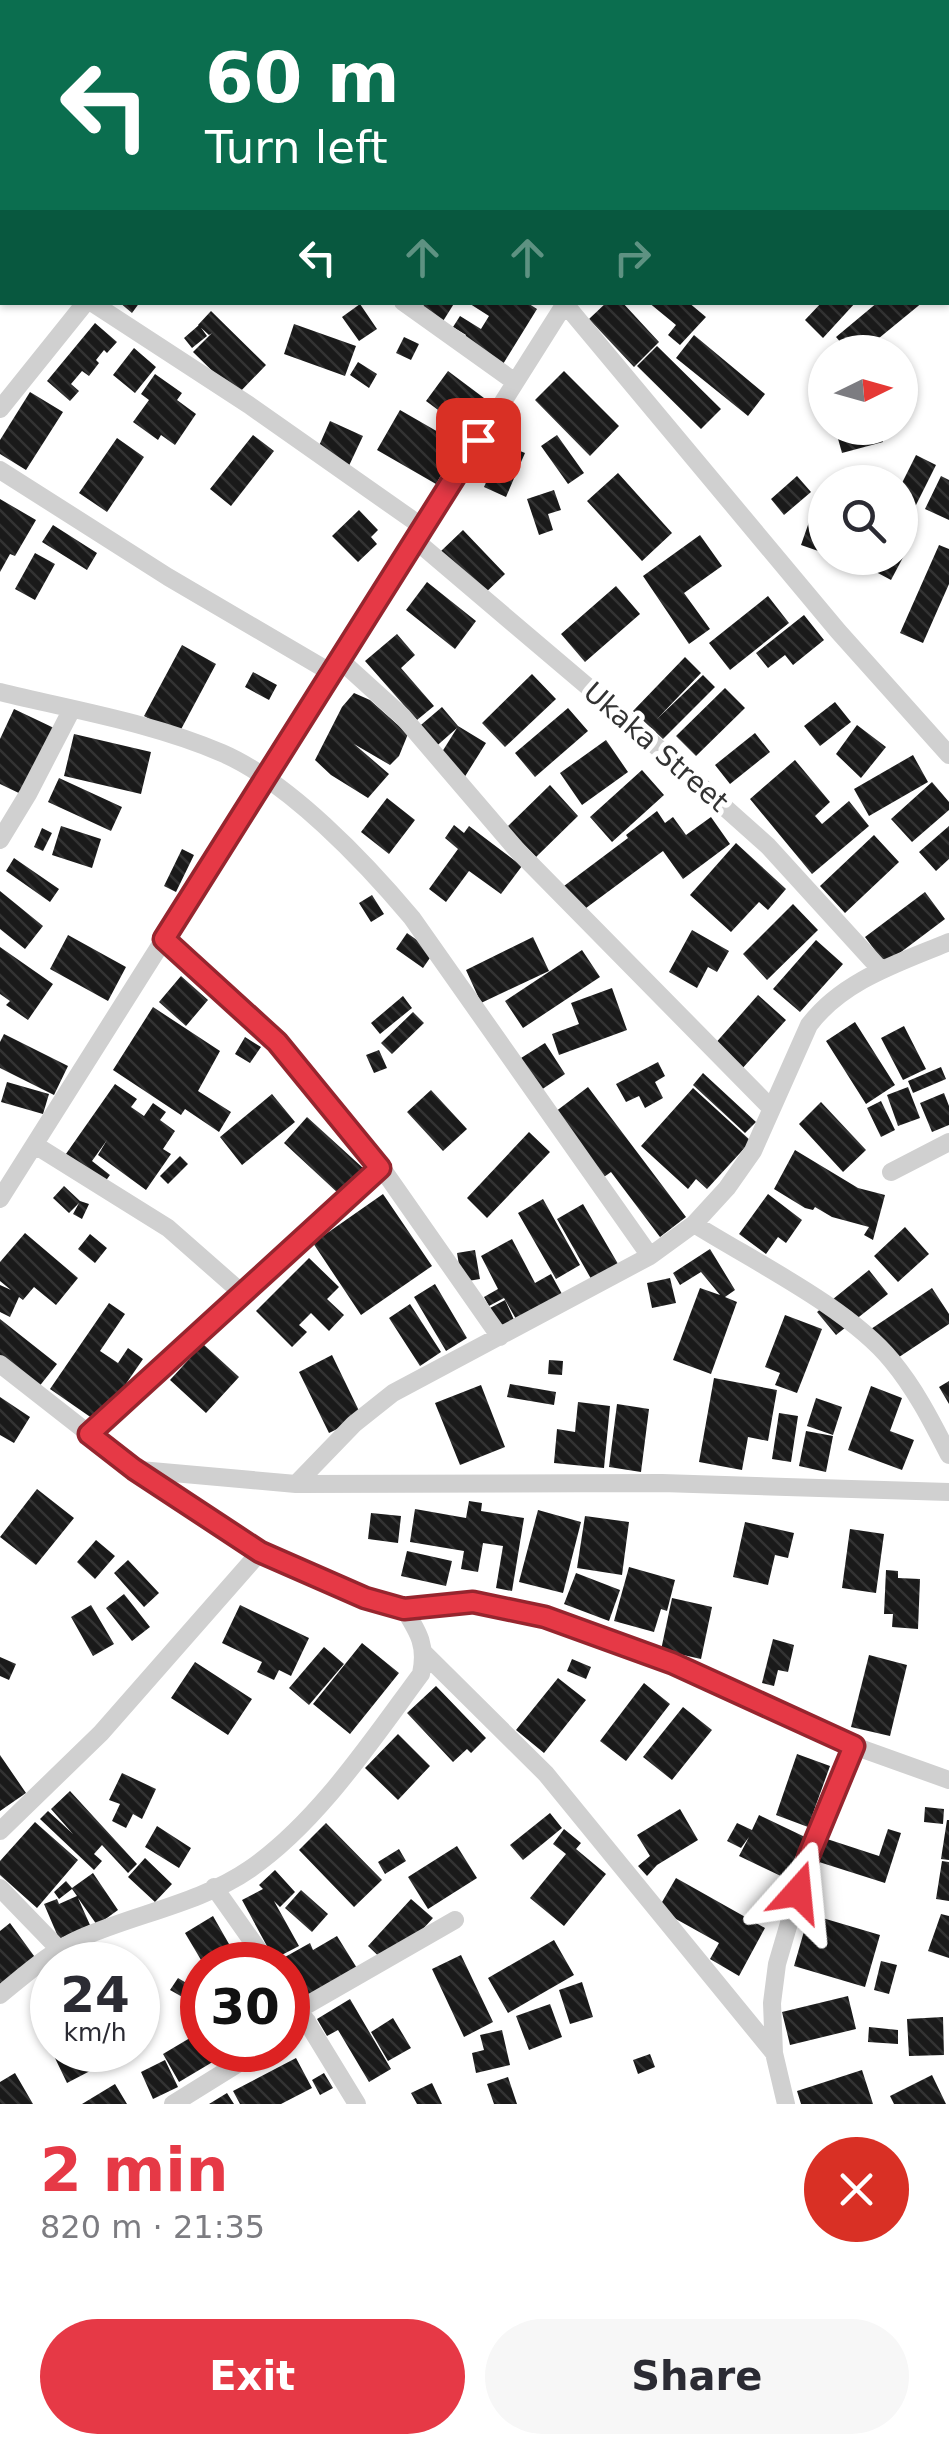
<!DOCTYPE html>
<html lang="en">
<head>
<meta charset="utf-8">
<style>
	body { margin:0; font-family:"DejaVu Sans",sans-serif; background:#f7f7f7; color:#2b2b33; height:100vh; display:flex; flex-direction:column; font-size:38px; white-space:nowrap }
	* { box-sizing:border-box; margin:0 }
	p { font-size:32px; color:#7c7c81 }
	.icon { flex:none; width:55px; height:55px; fill:none; stroke:currentColor; stroke-width:2; stroke-linecap:round; stroke-linejoin:round }
	.map { position:relative; height:2104px; overflow:hidden }
	.details { display:flex; flex-direction:column; background:#fff; flex:1 }
	.details>* { flex:none }
	.guide { position:absolute; left:0px; top:0px; width:950px; height:305px; box-shadow:0 2px 8px #0004; background:#0b6e4f; color:#fff; overflow:hidden }
	.needle { width:65px; rotate:85deg }
	.buttons { position:absolute; left:808px; top:335px; display:grid; gap:20px }
	.buttons a { display:grid; place-items:center; width:110px; height:110px; border-radius:50%; background:#fff; box-shadow:0 2px 8px #0004; font-size:50px }
	.speed { position:absolute; left:30px; top:1942px; display:flex; gap:20px; font-size:50px; font-weight:700; text-align:center }
	.speed>* { display:grid; place-content:center; width:130px; height:130px; border-radius:50%; background:#fff; box-shadow:0 2px 8px #0004; line-height:1 }
	.speed small { font-size:25px; font-weight:400 }
	.speed .limit { border:15px solid #d22; background:#fff; color:#111 }
	.pin { position:absolute; display:grid; place-items:center; width:85px; height:85px; color:#fff; margin:-42px; border-radius:20px; box-shadow:0 5px 15px #0006 }
	.me { position:absolute; width:110px; margin:-55px; rotate:18deg; stroke-linejoin:round; filter:drop-shadow(0 0 8px #0008) }
	.turn { display:flex; align-items:center; gap:35px; height:210px; padding:0 40px; font-size:45px }
	.turn .icon { width:130px; height:130px; stroke-width:2.5 }
	.turn b { display:block; font-size:70px; line-height:85px }
	.lanes { display:flex; align-items:center; height:95px; padding:0 40px; background:#0003; justify-content:center; gap:50px; direction:ltr }
	.lanes .off { opacity:.35 }
	.round { display:grid; place-items:center; flex:none; width:105px; height:105px; border-radius:52px; background:#f7f7f7 }
	.headline { display:flex; align-items:center; justify-content:space-between; height:170px; padding:0 40px }
	h1 { font-size:60px; font-weight:700; line-height:75px; color:#e63946 }
	.cta { display:flex; gap:20px; margin-top:auto; padding:20px 40px }
	.cta a { flex:1; height:115px; border-radius:60px; background:#e63946; color:#fff; font-size:40px; font-weight:700; line-height:115px; text-align:center }
	.cta a+a { background:#f7f7f7; color:#2b2b33 }
	.map>svg:first-child { display:block }
	.building { fill:url(#building-back-hatch) }
	.lines { fill:none; stroke-linecap:round; stroke-linejoin:round }
	.street { stroke:#d0d0d0; stroke-width:18 }
	.route-casing { stroke:#96252e; stroke-width:25 }
	.route { stroke:#e63946; stroke-width:18 }
	.labels { text-anchor:middle; dominant-baseline:central; stroke-width:10; stroke-linejoin:round; paint-order:stroke }
	.street-label { font-size:28px; fill:#333; stroke:#fff }
</style>
</head>
<body>
<div class="map">
<svg width="949" height="2104" viewBox="0 0 949 2104">
	<defs>
		<pattern id="building-back-hatch" width="6" height="6" patternUnits="userSpaceOnUse" patternTransform="scale(2.5)"><rect width="6" height="6" fill="#1a1a1a"/><path d="M-1 5l2 2M0 0l6 6M5-1l2 2" fill="none" stroke="#333"/></pattern>
	</defs>
	<rect width="100%" height="100%" fill="#fff"/>
	<path class="building" d="M119,302H140L132,313Z
		M426,302H455L440,326L419,312Z
		M467,302H526L537,309L500,369L461,344L466,335L453,327L460,316L481,329L489,316Z
		M607,302H622L659,342L634,367L589,319Z
		M648,302H688L706,317L680,345L668,335L676,325Z
		M822,302H856L823,338L805,320Z
		M878,302H923L862,352H849L836,337Z
		M360,304L377,329L359,341L342,317Z
		M211,311L266,365L237,395L193,352L212,333L209,335L198,325Z
		M95,323L117,342L107,353L104,350L96,360L99,363L89,376L82,371L71,384L79,391L70,401L47,381Z
		M294,324L356,346L345,376L284,354Z
		M199,325L207,336L192,348L184,338Z
		M694,335L765,394L748,416L676,358Z
		M404,337L419,344L411,360L396,353Z
		M657,346L721,409L701,429L637,366Z
		M134,348L156,367L135,393L113,375Z
		M358,362L377,374L369,388L350,375Z
		M448,371L484,398L472,414L463,407L453,421L426,401Z
		M564,371L619,426L590,456L535,400Z
		M155,374L182,393L177,400L196,414L175,445L161,435L158,440L133,422L149,400L141,394Z
		M30,392L63,412L26,470L0,454V440Z
		M400,410L459,444L436,484L377,450Z
		M463,410L471,416L462,427L455,421Z
		M330,421L363,436L346,472L314,457Z
		M835,428H879L883,442L842,453Z
		M253,435L274,451L231,506L210,489Z
		M557,435L584,473L568,484L541,446Z
		M117,438L144,457L107,512L79,493Z
		M503,444L525,453L506,497L484,487Z
		M916,455L936,465L912,513L900,507V487Z
		M618,473L672,533L642,561L587,501Z
		M797,476L811,492L784,515L771,499Z
		M941,476L949,480V520L925,509Z
		M554,490L561,510L548,514L553,530L539,535L527,499Z
		M0,499L36,520L15,556L10,554L0,572Z
		M817,499L825,502L824,553L801,545Z
		M359,510L378,530L371,537L377,544L358,562L332,536Z
		M53,525L97,553L87,570L42,542Z
		M463,530L505,574L482,596L440,552Z
		M700,535L722,566L684,593L710,629L689,644L643,576Z
		M900,544L908,548L891,580L876,572L883,558H900Z
		M939,545L949,549V584L923,643L900,633Z
		M35,553L55,564L35,600L15,589Z
		M427,582L476,621L455,649L406,610Z
		M616,586L640,614L585,662L561,634Z
		M768,596L789,623L730,670L709,643Z
		M804,615L824,640L793,665L785,655L768,668L756,653Z
		M397,634L415,655L401,668L434,706L417,720L365,661Z
		M182,645L216,664L178,735L144,716Z
		M685,657L701,673L657,719L703,675L715,687L663,739L633,711Z
		M253,672L277,685L269,700L245,687Z
		M532,674L556,699L505,747L482,723Z
		M725,688L745,708L696,756L676,736Z
		M354,693L370,700L408,734L399,756L390,765L354,744L389,774L368,798L331,775L315,760L342,707Z
		M835,702L851,722L820,746L804,726Z
		M442,707L458,726L486,743L464,778L437,760L457,728L432,750L415,730Z
		M568,708L588,731L535,777L515,753Z
		M14,709L54,728L23,795L0,784V739Z
		M857,725L886,747L861,778L836,754Z
		M755,733L770,752L730,784L715,765Z
		M74,734L151,752L141,794L64,776Z
		M606,740L628,772L582,805L560,773Z
		M913,755L928,782L869,816L854,789Z
		M795,760L830,802L815,816L822,824L849,801L869,826L812,874L750,799Z
		M642,770L664,795L612,842L590,817Z
		M59,778L122,807L111,831L48,802Z
		M932,782L949,802V810L912,842L891,819Z
		M550,785L578,816L536,857L507,827Z
		M387,798L415,820L389,854L361,832Z
		M657,811L665,823L673,817L686,835L711,817L730,844L683,879L663,851L582,911L564,886L628,838L626,835Z
		M454,825L464,833L469,826L522,866L501,894L469,871L446,902L429,889L458,849L445,838Z
		M61,826L101,839L92,868L52,855Z
		M949,826V859L936,871L919,852Z
		M42,828L52,833L43,851L34,847Z
		M874,835L899,862L845,913L820,886Z
		M736,843L786,889L768,910L759,902L731,932L690,895Z
		M182,849L194,855L176,892L164,886Z
		M14,858L59,889L50,902L6,871Z
		M0,891L43,926L25,949L0,929Z
		M925,892L945,919L885,964L865,937Z
		M372,895L384,914L371,922L359,903Z
		M793,904L818,930L767,980L743,954Z
		M692,930L729,951L717,972L708,967L697,988L669,972Z
		M407,933L434,952L423,968L396,949Z
		M68,935L126,967L108,1001L50,969Z
		M533,937L549,971L481,1003L466,970Z
		M816,940L843,964L800,1012L773,989Z
		M0,947L53,984L28,1020L6,1005L10,1001L0,994Z
		M582,950L600,977L523,1028L505,1001Z
		M181,976L208,1000L186,1026L159,1002Z
		M612,988L627,1030L559,1055L552,1034L579,1024L571,1003Z
		M758,995L786,1020L740,1071L713,1046Z
		M403,996L412,1008L380,1034L371,1023Z
		M153,1007L220,1051L198,1091L231,1112L219,1132L185,1109L181,1115L113,1070Z
		M413,1012L424,1023L392,1054L381,1043Z
		M855,1022L895,1085L866,1104L826,1041Z
		M904,1026L926,1069L903,1080L881,1038Z
		M4,1034L68,1066L54,1095L0,1068V1042Z
		M245,1037L261,1047L250,1063L235,1054Z
		M545,1043L565,1074L541,1090L521,1058Z
		M379,1050L387,1068L374,1073L366,1055Z
		M658,1062L665,1076L655,1082L663,1098L645,1108L639,1096L626,1102L616,1084Z
		M941,1067L946,1079L913,1093L908,1081Z
		M703,1073L756,1122L745,1133L693,1085Z
		M7,1082L49,1094L43,1114L1,1102Z
		M115,1084L137,1099L131,1107L144,1116L153,1103L166,1112L160,1120L175,1131L163,1149L171,1154L146,1190L98,1155L107,1140L92,1161L110,1175L99,1190L61,1161Z
		M588,1087L686,1217L660,1237L611,1172L604,1177L555,1112Z
		M908,1087L920,1118L898,1126L887,1095Z
		M693,1088L751,1141L707,1189L696,1179L688,1189L641,1146Z
		M431,1090L467,1129L443,1151L407,1112Z
		M944,1093L949,1106V1125L932,1132L920,1103Z
		M272,1094L295,1122L242,1165L220,1137Z
		M881,1101L895,1130L881,1137L867,1108Z
		M821,1102L866,1150L843,1172L799,1124Z
		M307,1117L363,1168L339,1194L284,1143Z
		M529,1132L550,1152L487,1218L467,1198Z
		M795,1150L858,1188L885,1195L873,1240L864,1235L869,1227L832,1217L815,1207L813,1210L805,1208L774,1189Z
		M180,1156L188,1164L168,1184L160,1176Z
		M64,1186L80,1201L89,1204L82,1219L73,1214L79,1203L69,1213L53,1198Z
		M383,1194L432,1266L361,1315L313,1243Z
		M768,1194L802,1220L786,1243L778,1237L766,1254L739,1234Z
		M543,1199L580,1265L556,1279L518,1213Z
		M583,1204L621,1269L594,1284L557,1219Z
		M905,1227L929,1254L898,1282L874,1256Z
		M25,1233L78,1278L56,1305L34,1287L23,1300L19,1297L10,1317L0,1312V1285L11,1290L0,1281V1262Z
		M90,1234L107,1248L95,1263L78,1249Z
		M512,1239L535,1283L551,1274L562,1294L516,1319L504,1298L489,1306L484,1297L498,1289L481,1256Z
		M710,1249L735,1290L725,1297L737,1302L711,1374L673,1360L700,1288L720,1295L701,1272L680,1285L673,1273Z
		M475,1250L480,1279L462,1282L457,1253Z
		M309,1258L339,1287L327,1299L344,1315L329,1331L311,1313L299,1325L307,1332L292,1347L256,1311Z
		M869,1270L888,1294L836,1335L817,1312Z
		M670,1278L676,1303L652,1308L647,1283Z
		M435,1284L467,1338L446,1351L414,1297Z
		M932,1288L949,1314V1324L890,1363L868,1331Z
		M505,1300L515,1322L497,1330L488,1309Z
		M109,1303L125,1314L100,1351L118,1363L128,1348L143,1359L99,1423L50,1389Z
		M410,1304L441,1352L420,1366L389,1318Z
		M785,1315L822,1329L797,1393L775,1385L780,1373L765,1367Z
		M0,1319L57,1364L38,1388L0,1358Z
		M203,1344L239,1377L206,1413L170,1380Z
		M332,1355L362,1417L329,1433L299,1372Z
		M549,1360L563,1361L562,1375L548,1374Z
		M714,1378L777,1390L768,1441L748,1437L742,1470L699,1462Z
		M949,1381V1404L939,1387Z
		M510,1384L556,1392L554,1405L507,1397Z
		M481,1385L505,1447L460,1465L435,1403Z
		M871,1386L902,1398L890,1431L914,1440L902,1470L848,1450Z
		M0,1397L30,1417L14,1443L0,1435Z
		M816,1398L842,1407L833,1435L807,1426Z
		M578,1402L610,1406L604,1468L554,1463L557,1429L575,1432Z
		M617,1404L649,1409L641,1472L609,1467Z
		M779,1413L798,1416L791,1462L772,1459Z
		M806,1431L833,1436L826,1472L799,1466Z
		M37,1489L74,1518L36,1565L0,1537Z
		M469,1501L482,1503L481,1511L524,1518L512,1591L496,1588L503,1546L483,1543L478,1572L461,1569L464,1551L410,1542L415,1509L466,1518Z
		M538,1510L581,1522L563,1593L519,1582Z
		M371,1513L401,1516L398,1543L368,1539Z
		M585,1516L629,1522L622,1575L577,1568Z
		M745,1522L794,1533L788,1558L775,1555L768,1585L733,1577Z
		M850,1529L884,1534L876,1593L842,1588Z
		M96,1540L115,1556L95,1579L77,1562Z
		M407,1551L452,1561L446,1586L401,1576Z
		M128,1560L159,1593L144,1607L114,1573Z
		M629,1567L675,1580L667,1611L661,1609L654,1632L614,1621Z
		M886,1570L898,1571V1578L920,1579L918,1629L892,1627L893,1614H884Z
		M576,1573L620,1590L609,1621L564,1604Z
		M124,1594L150,1627L132,1641L106,1608Z
		M672,1598L712,1607L701,1659L661,1650Z
		M91,1605L114,1644L93,1656L71,1617Z
		M240,1605L309,1638L291,1676L279,1670L274,1680L257,1672L262,1662L222,1643Z
		M773,1639L794,1645L788,1672L778,1670L774,1686L762,1683Z
		M362,1643L399,1673L350,1734L313,1704Z
		M324,1647L344,1664L309,1705L289,1688Z
		M869,1655L907,1665L890,1736L851,1727Z
		M0,1657L16,1664L9,1680L0,1676Z
		M572,1659L591,1667L586,1679L567,1671Z
		M195,1662L252,1699L228,1735L171,1698Z
		M558,1678L586,1700L544,1753L516,1730Z
		M644,1683L670,1704L626,1761L600,1741Z
		M436,1686L486,1738L471,1753L467,1749L453,1762L407,1713Z
		M683,1707L712,1730L672,1780L643,1757Z
		M398,1734L430,1766L398,1800L365,1768Z
		M797,1754L830,1766L808,1827L776,1815Z
		M0,1755L26,1793L0,1811Z
		M122,1773L156,1789L142,1819L133,1814L126,1828L112,1821L120,1804L109,1800Z
		M70,1791L137,1864L128,1873L102,1845L94,1854L102,1861L94,1870L40,1819L48,1811L73,1834L51,1809Z
		M925,1807L944,1809L943,1824L924,1822Z
		M680,1809L698,1840L657,1865L647,1876L638,1866L650,1856L637,1835Z
		M550,1813L562,1828L523,1860L510,1845Z
		M759,1815L805,1837L785,1878L739,1856L749,1837L741,1848L727,1841L737,1823L752,1830Z
		M947,1820H949V1860L941,1859Z
		M35,1822L78,1860L37,1908L0,1875V1861Z
		M326,1823L382,1880L354,1907L299,1850Z
		M157,1826L191,1848L179,1868L145,1847Z
		M564,1829L581,1843L576,1849L606,1874L564,1926L530,1898L566,1854L553,1844Z
		M888,1829L901,1833L885,1883L819,1862L827,1839L879,1856Z
		M457,1846L477,1878L428,1909L408,1877Z
		M399,1849L406,1861L385,1874L378,1862Z
		M145,1858L172,1884L155,1902L128,1877Z
		M942,1861L949,1862V1901L936,1899Z
		M275,1870L295,1892L280,1907L274,1901L299,1946L274,1959L242,1900L263,1889L259,1885Z
		M93,1873L118,1910L97,1925L78,1898L90,1925L59,1939L44,1904L57,1899L59,1904L77,1896L72,1889L59,1899L54,1892L66,1881L72,1888Z
		M676,1878L765,1928L739,1976L710,1959L719,1943L658,1909Z
		M301,1890L328,1914L312,1932L285,1908Z
		M411,1899L433,1918L389,1966L368,1946Z
		M809,1914L880,1935L865,1987L794,1966Z
		M941,1914L949,1916V1958L928,1951Z
		M213,1916L241,1965H204L185,1933Z
		M10,1923L37,1960L0,1987V1931Z
		M337,1936L360,1973L309,2002L285,1957L310,1943L313,1950Z
		M554,1940L574,1975L508,2013L488,1978Z
		M461,1955L493,2022L464,2037L432,1969Z
		M881,1961L897,1965L889,1994L874,1990Z
		M178,1978L193,1987L186,1999L170,1990Z
		M582,1982L593,2017L570,2024L559,1990Z
		M848,1996L856,2029L790,2045L782,2012Z
		M52,1997V2050H79L90,2071L67,2083L31,2008Z
		M350,1999L391,2069L369,2082L338,2030L327,2036L317,2019Z
		M550,2004L562,2037L529,2050L516,2016Z
		M943,2017L944,2055L909,2056L907,2019Z
		M393,2018L411,2048L388,2061L371,2032Z
		M869,2027L898,2030V2044L868,2042Z
		M502,2030L510,2065L476,2073L472,2053L484,2050L480,2035Z
		M200,2032L202,2050H210L216,2060L179,2082L163,2054Z
		M650,2054L655,2067L638,2074L633,2060Z
		M296,2058L312,2088L281,2104H240L233,2091Z
		M165,2060L178,2087L153,2099L141,2072Z
		M862,2070L873,2104H801L797,2091Z
		M15,2073L33,2104H0V2082Z
		M324,2073L333,2088L320,2095L312,2080Z
		M932,2075L946,2104H894L890,2096Z
		M508,2077L517,2104H494L487,2084Z
		M432,2083L442,2104H417L411,2093Z
		M115,2084L127,2104H82Z
		M227,2093L234,2104H209Z"/>
	<g class="lines">
		<path class="street" d="M138,0L139,2
			M389,0L391,2
			M176,2L180,0
			M741,2L743,0
			M0,133L2,140
			M91,302L249,405L424,528
			M403,302L515,382
			M565,304L838,631L949,755
			M0,409L86,302
			M0,470L168,577L330,672
			M415,540L620,714L768,846L881,970
			M339,659L403,717L517,850L771,1108
			M0,692C73,710 153,723 222,753C289,782 365,862 412,918L650,1256
			M0,840L28,794L72,709
			M164,939L277,1042L381,1167L500,1337
			M35,1145L168,1228L242,1293
			M891,1172L949,1142
			M0,1199L566,302
			M694,1224C753,1261 849,1308 892,1361C916,1390 932,1422 949,1455
			M0,1364L134,1469L260,1552L365,1598L404,1609L473,1602L545,1617L672,1663L854,1746L949,1780
			M89,1434L381,1167
			M140,1470L296,1484L662,1483L949,1492
			M296,1484L354,1424L393,1393L650,1256L694,1224L727,1188L753,1151L809,1025C843,980 899,963 949,942
			M425,1654L546,1774L774,2053
			M0,1831L101,1733L260,1552
			M214,1887L269,1965
			M0,1888L59,1949
			M288,1991L357,2104
			M0,1995C26,1974 51,1951 81,1938C135,1914 201,1903 250,1869C318,1822 372,1740 421,1674C427,1646 419,1633 404,1609
			M300,2009L455,1920
			M288,2033L307,2021
			M173,2104L260,2050
			M786,2104L774,2053L772,2003L777,1964L809,1855L854,1746"/>
	</g>
	<g class="lines">
		<g class="route-casing">
			<path id="route" d="M478,440L164,939L277,1042L380,1168L89,1434L134,1469L260,1552L365,1598L404,1609L473,1602L545,1617L672,1663L854,1746L809,1855L798,1892"/>
		</g>
		<use href="#route" class="route"/>
	</g>
	<g class="labels">
		<g class="street-label">
			<text transform="translate(656 747) rotate(41)">Ukaka Street</text>
		</g>
	</g>
</svg>
<div class="buttons">
<a><svg class="needle" viewBox="-14 -14 28 28"><path d="M0-13l5 13h-10z" fill="#e53935"/><path d="M0 13l5-13h-10z" fill="#7c7c81"/></svg></a>
<a><svg class="icon" aria-label="search" viewBox="0 0 24 24"><circle cx="10" cy="10" r="6"/><path d="M15 15l6 6"/></svg></a>
</div>
<div class="speed"><div>24<small>km/h</small></div><div class="limit">30</div></div>
<div class="pin" style="left:478px;top:440px;background:#d93025"><svg class="icon" aria-label="arrive" viewBox="0 0 24 24"><path d="M6 21V4h12l-3 4 3 4H6"/></svg></div>
<svg class="me" style="left:798px;top:1892px" viewBox="-20 -20 40 40"><path d="M0-17L14 15 0 8-14 15z" fill="#e63946" stroke="#fff" stroke-width="4"/></svg>
<div class="guide">
<div class="turn"><svg class="icon" aria-label="left" viewBox="0 0 24 24"><path d="M17 20v-9H6M10 6l-5 5 5 5"/></svg><div><b>60 m</b>Turn left</div></div>
<div class="lanes"><svg class="icon" aria-label="left" viewBox="0 0 24 24"><path d="M17 20v-9H6M10 6l-5 5 5 5"/></svg><svg class="icon off" aria-label="ahead" viewBox="0 0 24 24"><path d="M12 20V5M6 11l6-6 6 6"/></svg><svg class="icon off" aria-label="ahead" viewBox="0 0 24 24"><path d="M12 20V5M6 11l6-6 6 6"/></svg><svg class="icon off" aria-label="right" viewBox="0 0 24 24"><path d="M7 20v-9h11M14 6l5 5-5 5"/></svg></div>
</div>
</div>
<section class="details">
<div class="headline"><div><h1>2 min</h1><p>820 m · 21:35</p></div><a class="round" style="background:#d93025;color:#fff"><svg class="icon" aria-label="close" viewBox="0 0 24 24"><path d="M6 6l12 12M18 6L6 18"/></svg></a></div>
<div class="cta"><a>Exit</a><a>Share</a></div>
</section>
</body>
</html>
